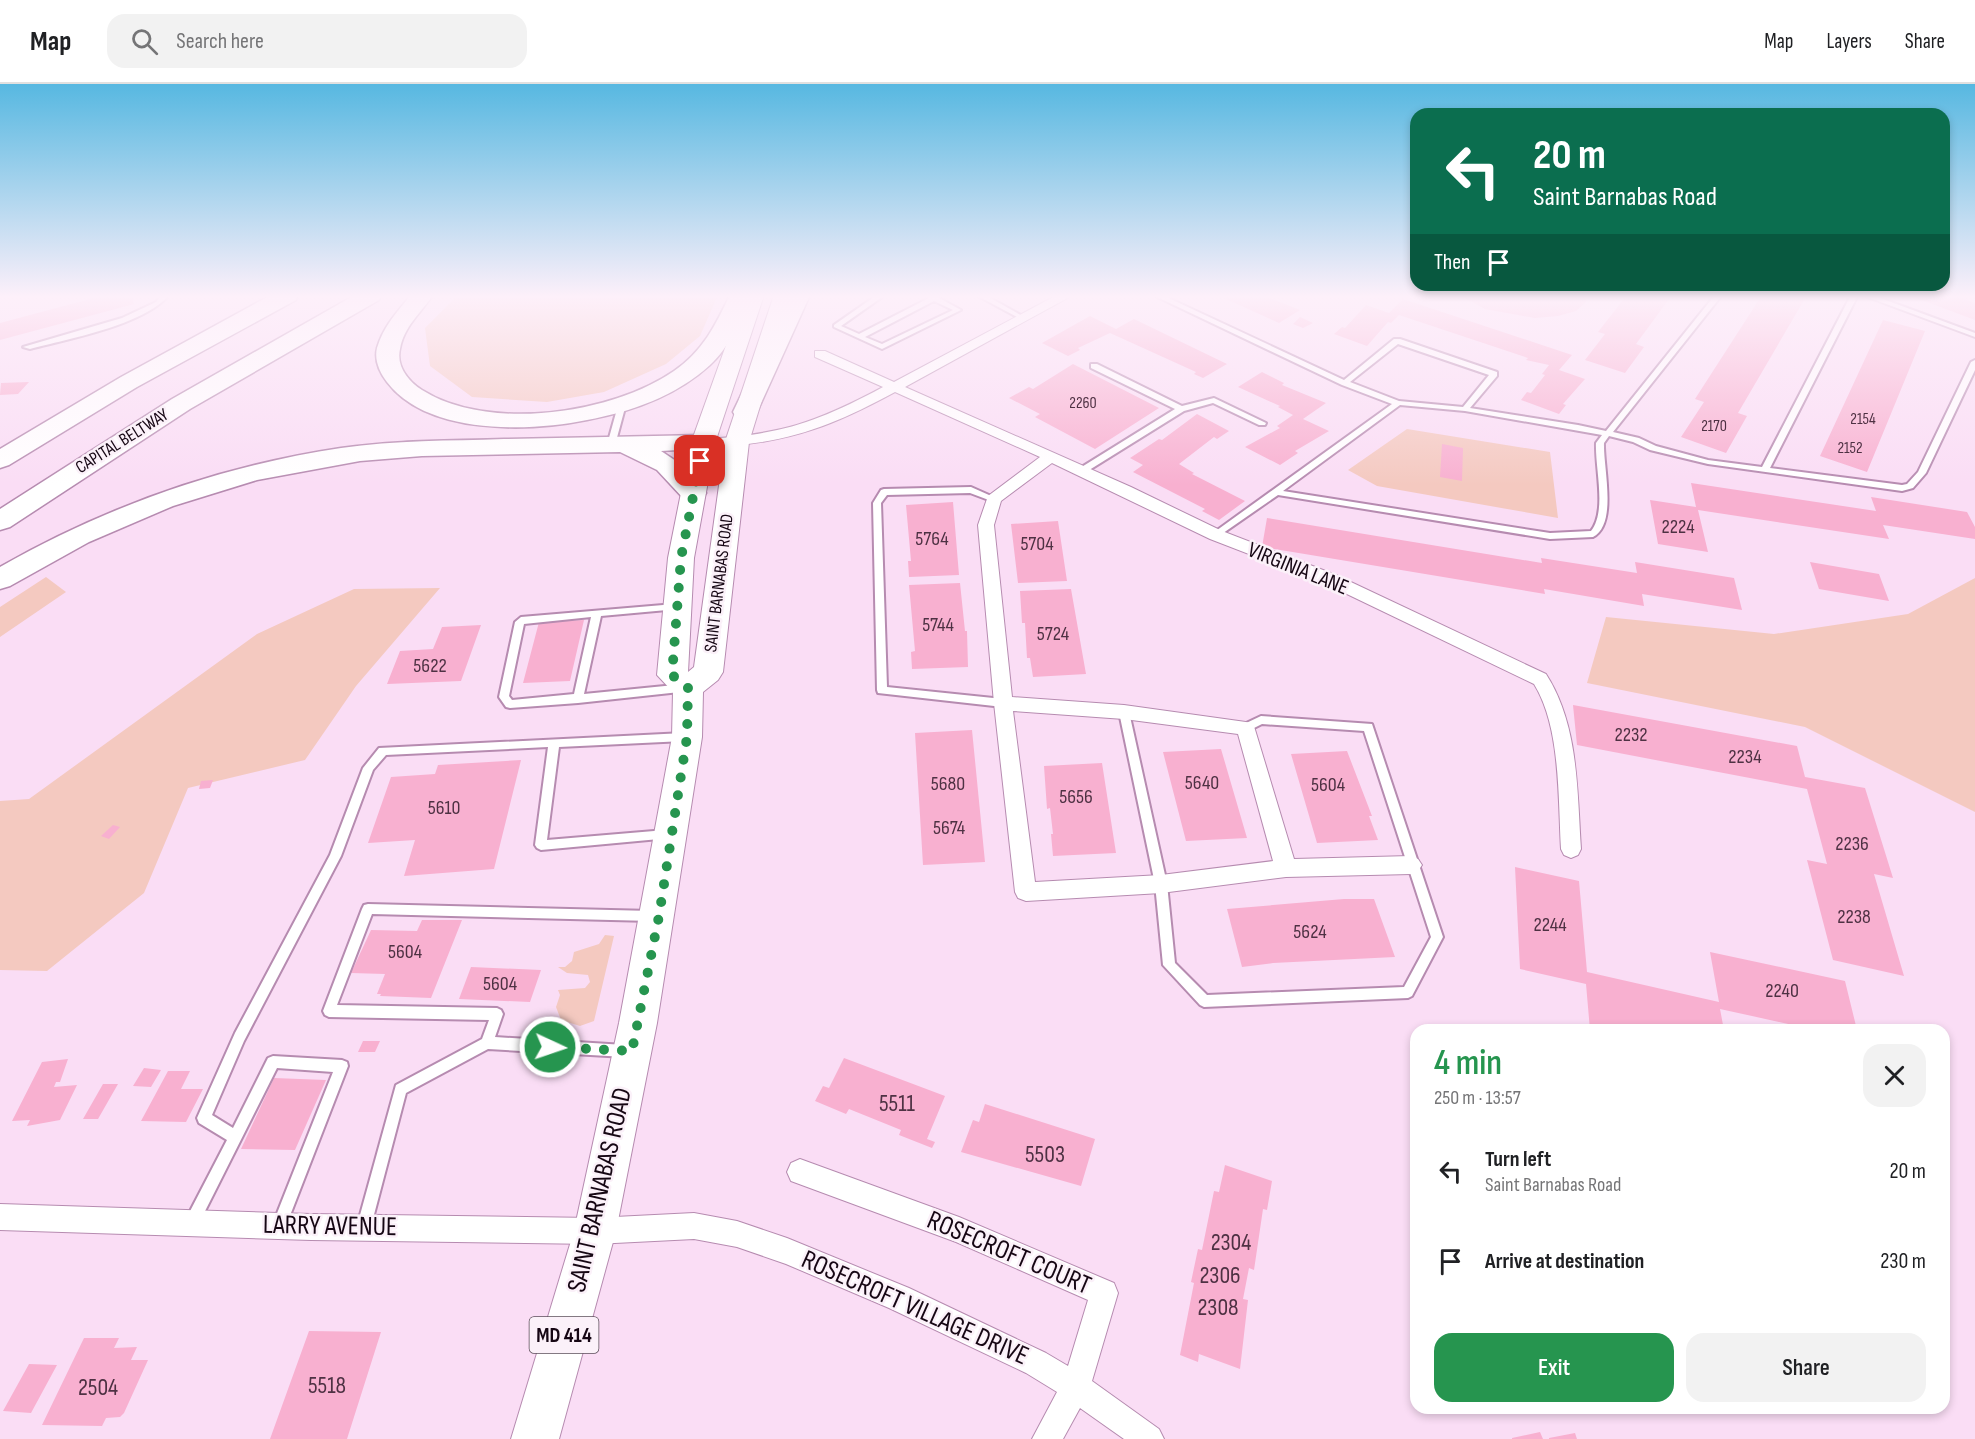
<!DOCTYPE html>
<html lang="en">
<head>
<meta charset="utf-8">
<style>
	body { margin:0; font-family:"Sofia Sans Condensed",sans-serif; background:#f2f2f2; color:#202124; height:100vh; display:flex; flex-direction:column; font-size:22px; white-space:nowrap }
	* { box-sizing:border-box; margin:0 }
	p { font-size:20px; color:#757577 }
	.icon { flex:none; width:33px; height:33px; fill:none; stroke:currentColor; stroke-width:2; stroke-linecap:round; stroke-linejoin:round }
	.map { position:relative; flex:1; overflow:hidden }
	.details { position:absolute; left:1410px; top:940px; width:540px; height:390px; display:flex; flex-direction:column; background:#fff; border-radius:18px; box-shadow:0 3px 9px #0003 }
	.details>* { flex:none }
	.banner { position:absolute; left:1410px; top:24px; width:540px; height:183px; border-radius:18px; box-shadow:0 3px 9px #0003; background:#0b6e4f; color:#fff; overflow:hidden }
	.pin { position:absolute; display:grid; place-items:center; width:51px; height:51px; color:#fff; margin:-26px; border-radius:12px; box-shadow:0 3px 9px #0006 }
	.me { position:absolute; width:66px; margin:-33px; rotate:93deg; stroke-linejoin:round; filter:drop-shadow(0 0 4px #0008) }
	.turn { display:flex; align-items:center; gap:21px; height:126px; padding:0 24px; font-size:27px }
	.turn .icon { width:78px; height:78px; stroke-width:2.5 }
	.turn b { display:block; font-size:42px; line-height:51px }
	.then { display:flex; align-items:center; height:57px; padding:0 24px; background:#0003; gap:12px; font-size:22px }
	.round { display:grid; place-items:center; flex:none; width:63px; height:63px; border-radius:18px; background:#f2f2f2 }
	.summary { display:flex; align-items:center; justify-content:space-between; height:102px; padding:0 24px }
	h1 { font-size:36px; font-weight:600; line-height:45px; color:#26954f }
	.action { display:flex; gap:12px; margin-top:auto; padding:12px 24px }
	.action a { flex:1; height:69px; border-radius:18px; background:#26954f; color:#fff; font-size:24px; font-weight:600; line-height:69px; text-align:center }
	.action a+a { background:#f2f2f2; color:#202124 }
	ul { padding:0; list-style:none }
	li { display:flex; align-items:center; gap:18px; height:90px; padding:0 24px }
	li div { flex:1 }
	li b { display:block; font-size:22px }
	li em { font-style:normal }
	header { display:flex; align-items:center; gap:36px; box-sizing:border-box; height:84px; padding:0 30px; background:#fff; border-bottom:2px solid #e0e0e0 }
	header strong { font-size:28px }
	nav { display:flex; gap:33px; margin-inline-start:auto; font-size:21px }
	.search { width:420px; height:54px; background:#f2f2f2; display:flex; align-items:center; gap:15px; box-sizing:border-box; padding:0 21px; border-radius:18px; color:#757577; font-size:22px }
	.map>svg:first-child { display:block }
	.green { fill:#f4c9c0 }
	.building { fill:#f8b0d0 }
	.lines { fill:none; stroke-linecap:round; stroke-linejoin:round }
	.lane-casing { stroke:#b68bb0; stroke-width:4 }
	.street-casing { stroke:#b68bb0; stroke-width:2 }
	.primary-casing { stroke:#b68bb0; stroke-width:2 }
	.highway-casing { stroke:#b68bb0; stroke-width:3 }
	.lane { fill:#fff; fill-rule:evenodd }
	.street { fill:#fff; fill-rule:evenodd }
	.primary { fill:#fff; fill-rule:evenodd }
	.highway { fill:#fff; fill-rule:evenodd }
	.route { stroke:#26954f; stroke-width:10; stroke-dasharray:0 18 }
	.labels { text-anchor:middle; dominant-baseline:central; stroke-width:5; stroke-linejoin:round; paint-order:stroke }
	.far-number-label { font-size:16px; fill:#4e3143 }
	.far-street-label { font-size:18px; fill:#160714; stroke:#fbf1f9 }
	.number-label { font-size:20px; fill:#4e3143 }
	.shield { fill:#fbf1f9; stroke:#5b4d59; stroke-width:1.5 }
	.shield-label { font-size:21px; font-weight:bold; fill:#160714 }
	.street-label { font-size:22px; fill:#160714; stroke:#fbf1f9 }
	.near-number-label { font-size:24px; fill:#4e3143 }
	.near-street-label { font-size:27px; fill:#160714; stroke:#fbf1f9 }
</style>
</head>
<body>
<header>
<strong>Map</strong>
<div class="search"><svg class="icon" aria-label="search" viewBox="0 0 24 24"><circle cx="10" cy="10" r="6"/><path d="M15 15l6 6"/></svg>Search here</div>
<nav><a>Map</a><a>Layers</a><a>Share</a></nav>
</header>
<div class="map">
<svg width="1975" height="1355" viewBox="0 0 1975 1355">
	<rect width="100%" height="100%" fill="#faddf5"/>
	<path class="green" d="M458,211H718L700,252L666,280L604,308L547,318L472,313L430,282L425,244Z
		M1407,345L1550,368L1558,434L1377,402L1348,386Z
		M46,493L66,508L0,553V523Z
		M1975,494V728L1805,643L1587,599L1606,533L1774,550L1908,530Z
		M440,504L356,602L305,676L188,704L144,809L47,887L0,886V717L29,715L257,550L354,505Z
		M605,851L614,852L594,937L580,942L561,936L556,923L560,911L558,906L585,904L590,898L588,891L567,889L558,883H565L572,877L574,868L599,860Z"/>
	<path class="building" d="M105,211H131L134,220L0,256V239Z
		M1217,211H1262L1300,226L1279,239Z
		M1459,211H1587L1586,218L1576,227L1558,232L1535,234L1485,225Z
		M1627,211H1672L1636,260L1644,263L1625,289L1585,276L1605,250L1598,248Z
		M1762,211H1807L1738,329L1747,332L1726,369L1681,353L1704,318L1695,315Z
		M1908,211H1954L1975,219V236Z
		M1403,215L1572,271L1559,286L1585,295L1563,320L1566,321L1559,330L1521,316L1527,308L1531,309L1545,291L1542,290L1549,281L1526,276L1528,274L1399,231L1391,239L1388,238L1367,262L1334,250L1342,243L1345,244L1366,221L1389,229Z
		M1090,232L1116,245L1134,235L1227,280L1203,294L1194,290L1196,288L1110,249L1078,264L1080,266L1068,272L1042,259Z
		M1300,233L1313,239L1303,244L1293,240Z
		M1883,236L1925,247L1867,388L1820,372Z
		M1073,280L1159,324L1095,365L1035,333L1040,330L1009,314L1029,303L1033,305Z
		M1262,288L1284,299L1282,301L1326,319L1303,335L1329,347L1295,367L1298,369L1280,381L1245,363L1280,344L1277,342L1293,331L1278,323L1280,322L1238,303Z
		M29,298L18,310L0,311L1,299Z
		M1197,330L1229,347L1217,355L1214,353L1179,380L1194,389L1192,390L1245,417L1219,436L1202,427L1205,425L1133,388L1143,381L1130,374L1159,355L1162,356Z
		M1442,360L1463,364L1462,397L1440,393Z
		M1691,399L1876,427L1871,413L1967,428L1975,443V455L1883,441L1889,455L1698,426L1708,468L1658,460L1650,416L1696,423Z
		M953,418L959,491L909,493L908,477H911L906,421Z
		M1267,434L1542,479L1541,474L1637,489L1635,478L1734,494L1742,526L1642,510L1644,522L1544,505L1545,510L1262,463Z
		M1058,437L1067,497L1018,499L1011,440Z
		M1810,478L1879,490L1889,517L1819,505Z
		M960,499L965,547H967L968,583L912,585L911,568L915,567L909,501Z
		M1071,505L1086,590L1033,593L1030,574H1027L1025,539H1022L1020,507Z
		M584,536L570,597L523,599L539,538Z
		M481,541L461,597L387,600L400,567L433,565L442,543Z
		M1573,621L1797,662L1805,693L1865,704L1893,794L1874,790L1904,892L1833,876L1807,776L1827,780L1807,705L1577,661Z
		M972,646L985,778L923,781L915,649Z
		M1221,665L1247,754L1186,757L1163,668Z
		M1347,667L1372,732H1369L1378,756L1317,759L1291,670Z
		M521,676L494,785L404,792L415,756L368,759L391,693L435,690L438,681Z
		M1102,679L1116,769L1053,772L1051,750H1053L1050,724L1047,725L1044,682Z
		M213,696L210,704L199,705L201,697Z
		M113,741L120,743L109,755L101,752Z
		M1515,783L1579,797L1587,888L1719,918L1710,868L1845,897L1857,946H1816L1720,925L1724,946H1590L1586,900L1520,885Z
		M1344,815H1374L1395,873L1273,879L1242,883L1227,825Z
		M422,836H462L431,914L380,912L381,910H377L385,890L351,889L371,846L417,847Z
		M471,883L541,886L530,918L459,915Z
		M363,957H380L375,968H358Z
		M844,974L945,1012L927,1055L935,1058L932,1064L899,1051L901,1046L849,1025L846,1030L815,1017L823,1002L829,1004Z
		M68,975L60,998H56L54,1003L77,1001L60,1036L27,1042L30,1036L12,1037L42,978Z
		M144,984L161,986L151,1003L133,1002Z
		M168,987H190L181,1005H203L186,1038L141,1037Z
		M274,994L326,996L295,1066L241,1065Z
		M103,1000H118L98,1035H83Z
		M985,1020L1095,1055L1081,1102L961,1068L973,1036L979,1038Z
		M1225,1081L1272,1097L1267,1126L1263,1125L1254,1186L1249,1184L1243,1215L1248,1216L1240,1285L1199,1270L1198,1278L1180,1271L1194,1199L1191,1198L1198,1165L1202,1166L1214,1107L1219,1108Z
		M309,1247L381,1248L347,1355H270Z
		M84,1254H119L114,1264L137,1263L131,1276H148L124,1329L120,1333L106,1334L102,1342L42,1341Z
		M29,1280L57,1281L31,1329L3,1327Z
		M1540,1348L1543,1355H1512V1354Z
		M1575,1349L1577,1355H1549V1354Z"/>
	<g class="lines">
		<g class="lane-casing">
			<path id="lane" d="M162,211H169C144,241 68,255 30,265L23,263L122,234L156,218Z
				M877,211H885L841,242L859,250L929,214L925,211L938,212L939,214L961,226L882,265L834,243V241ZM934,217L953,226L882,260L865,253Z
				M976,211H985L1026,234L1021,235Z
				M1153,211H1162L1344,296L1394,255H1400L1497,288V292L1470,324L1578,341L1606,347L1715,211H1722L1613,348L1639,354L1656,362L1708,376L1762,383L1851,211H1858L1770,384L1902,401L1907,400L1918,388L1971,278L1975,276V286L1926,389L1913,404L1902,407L1708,380L1650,366L1633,358L1609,352L1604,359C1603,383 1618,440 1593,453L1550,455L1278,411L1216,454L1213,453V449L1392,320L1342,301ZM1398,260L1489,291L1463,323L1399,317L1350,298ZM1400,321L1465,327L1602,351L1596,359C1595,385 1607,427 1591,447L1550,449L1283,407Z
				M1862,211H1872L1975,249V253Z
				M1091,280H1097L1182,322L1214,314L1266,339L1265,341H1259L1213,319L1184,327L1086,388H1080V384L1175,325L1091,284Z
				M619,318L626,320L615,361L611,363L607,361Z
				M971,403L998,415L994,418L970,409L887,411L881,419L887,603L1003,615L1008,619L1003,623L878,609L877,606L873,419L881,406L884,405Z
				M675,520L678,521L680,523L678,525L601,532L584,610L685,600L689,601L690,604L689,607L578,619L510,624L506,623L499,613L515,538L521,533ZM591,533L574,610L512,616L509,612L524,540Z
				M1124,624L1129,628L1167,800L1175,879L1207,911L1404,903L1431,853L1364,647L1262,640L1246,648L1241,644L1242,641L1261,632L1372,640L1443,853L1412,912L1408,914L1204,923L1200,921L1163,881L1155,800L1119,628Z
				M684,649L689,653L684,657L559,663L547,756L666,746L670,748L672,751L670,754L541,766L537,764L535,761L548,663L386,671L373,686L341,772L244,957L212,1031L233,1044L268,974L273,972L342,976L347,978L348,982L284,1147L279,1149L274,1147L272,1142L333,988L277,984L197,1143L192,1145L187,1143L185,1138L187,1133L227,1056L199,1039L197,1034L235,949L330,771L363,684L379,664Z
				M368,820L652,827L656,828L658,832L656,836L652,837L372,830L337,921L497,924L501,926L503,930L495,953L625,961L630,963L631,967L630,971L625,973L488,965L406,1009L371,1142L369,1147L364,1149L359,1147L357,1142L396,1001L482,955L489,936L329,933L325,931L323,927L362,825L364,821Z"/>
		</g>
		<g class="street-casing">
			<path id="street" d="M1057,211H1073L905,303L1131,403L1222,447L1336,491L1546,590C1579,641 1577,707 1581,765L1578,771L1571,774L1564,771L1561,765C1558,715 1561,643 1534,600L1324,499L1210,455L1052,379L1001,417L994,441L1012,613L1124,621L1253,639L1294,775L1411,772L1418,775L1422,781L1418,787L1411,790L1286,793L1161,809L1026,817L1018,814L1015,808L994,619L978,441L988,412L1040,373L895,308C836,340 794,357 727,362C717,363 702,367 696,359L703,355C780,351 816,339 883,303L815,273V267H825L894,298ZM1013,627L1124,635L1238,650L1273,777L1161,791L1035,798Z
				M800,1075L959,1133L1114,1199L1118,1209L1092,1297L1159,1345L1164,1355H1124L1080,1324L1063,1355H1032L1057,1308L1026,1289L889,1224L786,1180L737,1163L694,1155L595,1160L311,1156L0,1146V1120L311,1130L595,1134L694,1129L737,1137L787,1154L909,1204L1046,1269L1068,1282L1088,1216L956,1158L791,1097L787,1088L791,1079Z"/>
		</g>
		<g class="primary-casing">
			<path id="primary" d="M744,211H764L715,359L694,474L688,588L694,583L725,358L774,211H794L749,358L723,588L718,596L703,608L702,653L657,939L616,1147L559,1355H511L574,1147L619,939L672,653L673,608L657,591L668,474L691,359Z"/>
		</g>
		<g class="highway-casing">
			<path id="highway" d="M271,211H298L296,216L137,303L9,381L0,384V365L121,293Z
				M355,211H381L379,216L190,325L10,443L0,446V425L172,315Z
				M411,211H433C421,229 404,242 400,265C396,282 408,297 422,306C488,348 612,330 674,287C703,267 715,242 730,211H751C740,236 730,263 710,281C676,312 631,328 587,336C528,348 427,351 387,298C380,289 374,276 377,264C383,243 397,228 411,211Z
				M789,211H810L757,328L754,333L745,335L736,333L733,328Z
				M703,351L712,354L716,359L712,364L661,367L682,381L706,409L702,415L693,417L684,415L657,386L620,368L422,372L360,377L257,396L173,422L89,458L10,502L0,505V483C105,423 221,382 341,364C395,356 449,357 504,355C570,354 636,352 703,351Z"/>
		</g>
		<use href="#lane" class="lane"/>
		<use href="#street" class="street"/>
		<use href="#primary" class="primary"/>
		<use href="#highway" class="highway"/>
	</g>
	<linearGradient id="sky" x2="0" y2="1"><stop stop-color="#57b8e1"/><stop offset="0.53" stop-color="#fdf0fa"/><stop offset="1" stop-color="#fdf0fa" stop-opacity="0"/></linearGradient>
	<rect width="1975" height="401" fill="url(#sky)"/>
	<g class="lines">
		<path class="route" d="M550,963L632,967L659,832L687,653L688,604L672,591L681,474L700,377"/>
	</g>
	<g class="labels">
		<g class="far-number-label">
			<text x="1083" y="319">2260</text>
			<text x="1863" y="335">2154</text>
			<text x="1714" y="342">2170</text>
			<text x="1850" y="364">2152</text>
		</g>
		<g class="far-street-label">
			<text transform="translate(122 357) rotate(-32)">CAPITAL BELTWAY</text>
			<text transform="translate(719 499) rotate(-83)">SAINT BARNABAS ROAD</text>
		</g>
		<g class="number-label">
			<text x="1678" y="443">2224</text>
			<text x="932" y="455">5764</text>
			<text x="1037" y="460">5704</text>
			<text x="938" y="541">5744</text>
			<text x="1053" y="550">5724</text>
			<text x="430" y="582">5622</text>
			<text x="1631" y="651">2232</text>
			<text x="1745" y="673">2234</text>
			<text x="1202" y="699">5640</text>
			<text x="948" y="700">5680</text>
			<text x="1328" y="701">5604</text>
			<text x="1076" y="713">5656</text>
			<text x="444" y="724">5610</text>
			<text x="949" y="744">5674</text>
			<text x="1852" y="760">2236</text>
			<text x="1854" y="833">2238</text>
			<text x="1550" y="841">2244</text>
			<text x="1310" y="848">5624</text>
			<text x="405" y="868">5604</text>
			<text x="500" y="900">5604</text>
			<text x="1782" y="907">2240</text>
		</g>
		<rect class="shield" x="529.5" y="1233" width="69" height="36" rx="4.5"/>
		<g class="shield-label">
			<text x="564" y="1251">MD 414</text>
		</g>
		<g class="street-label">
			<text transform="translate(1298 485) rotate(22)">VIRGINIA LANE</text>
		</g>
		<g class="near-number-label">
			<text x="897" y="1019">5511</text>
			<text x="1045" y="1070">5503</text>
			<text x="1231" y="1158">2304</text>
			<text x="1220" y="1191">2306</text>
			<text x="1218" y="1223">2308</text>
			<text x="327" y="1301">5518</text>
			<text x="98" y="1303">2504</text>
		</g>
		<g class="near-street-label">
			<text transform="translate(600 1106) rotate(-77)">SAINT BARNABAS ROAD</text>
			<text transform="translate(330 1142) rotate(1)">LARRY AVENUE</text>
			<text transform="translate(1009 1169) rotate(23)">ROSECROFT COURT</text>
			<text transform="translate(915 1224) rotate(24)">ROSECROFT VILLAGE DRIVE</text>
		</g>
	</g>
</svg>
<div class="pin" style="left:700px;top:377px;background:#d93025"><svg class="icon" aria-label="arrive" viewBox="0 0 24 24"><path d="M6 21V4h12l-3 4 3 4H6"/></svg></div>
<svg class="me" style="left:550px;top:963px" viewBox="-20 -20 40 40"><circle r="17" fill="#26954f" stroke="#fff" stroke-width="3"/><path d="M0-11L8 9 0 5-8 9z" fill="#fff"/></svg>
<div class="banner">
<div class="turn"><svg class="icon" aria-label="left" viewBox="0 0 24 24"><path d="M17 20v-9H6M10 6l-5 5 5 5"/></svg><div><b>20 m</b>Saint Barnabas Road</div></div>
<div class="then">Then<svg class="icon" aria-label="arrive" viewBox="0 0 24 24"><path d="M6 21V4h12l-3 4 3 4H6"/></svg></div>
</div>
<section class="details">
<div class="summary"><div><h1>4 min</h1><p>250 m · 13:57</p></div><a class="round"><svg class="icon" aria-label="close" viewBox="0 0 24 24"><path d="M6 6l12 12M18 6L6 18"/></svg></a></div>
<ul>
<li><svg class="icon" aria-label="left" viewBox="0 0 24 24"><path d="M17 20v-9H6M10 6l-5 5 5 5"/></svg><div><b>Turn left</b><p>Saint Barnabas Road</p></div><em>20 m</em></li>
<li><svg class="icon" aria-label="arrive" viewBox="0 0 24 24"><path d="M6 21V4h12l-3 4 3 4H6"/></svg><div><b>Arrive at destination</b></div><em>230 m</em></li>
</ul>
<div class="action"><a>Exit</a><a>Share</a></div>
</section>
</div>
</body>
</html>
